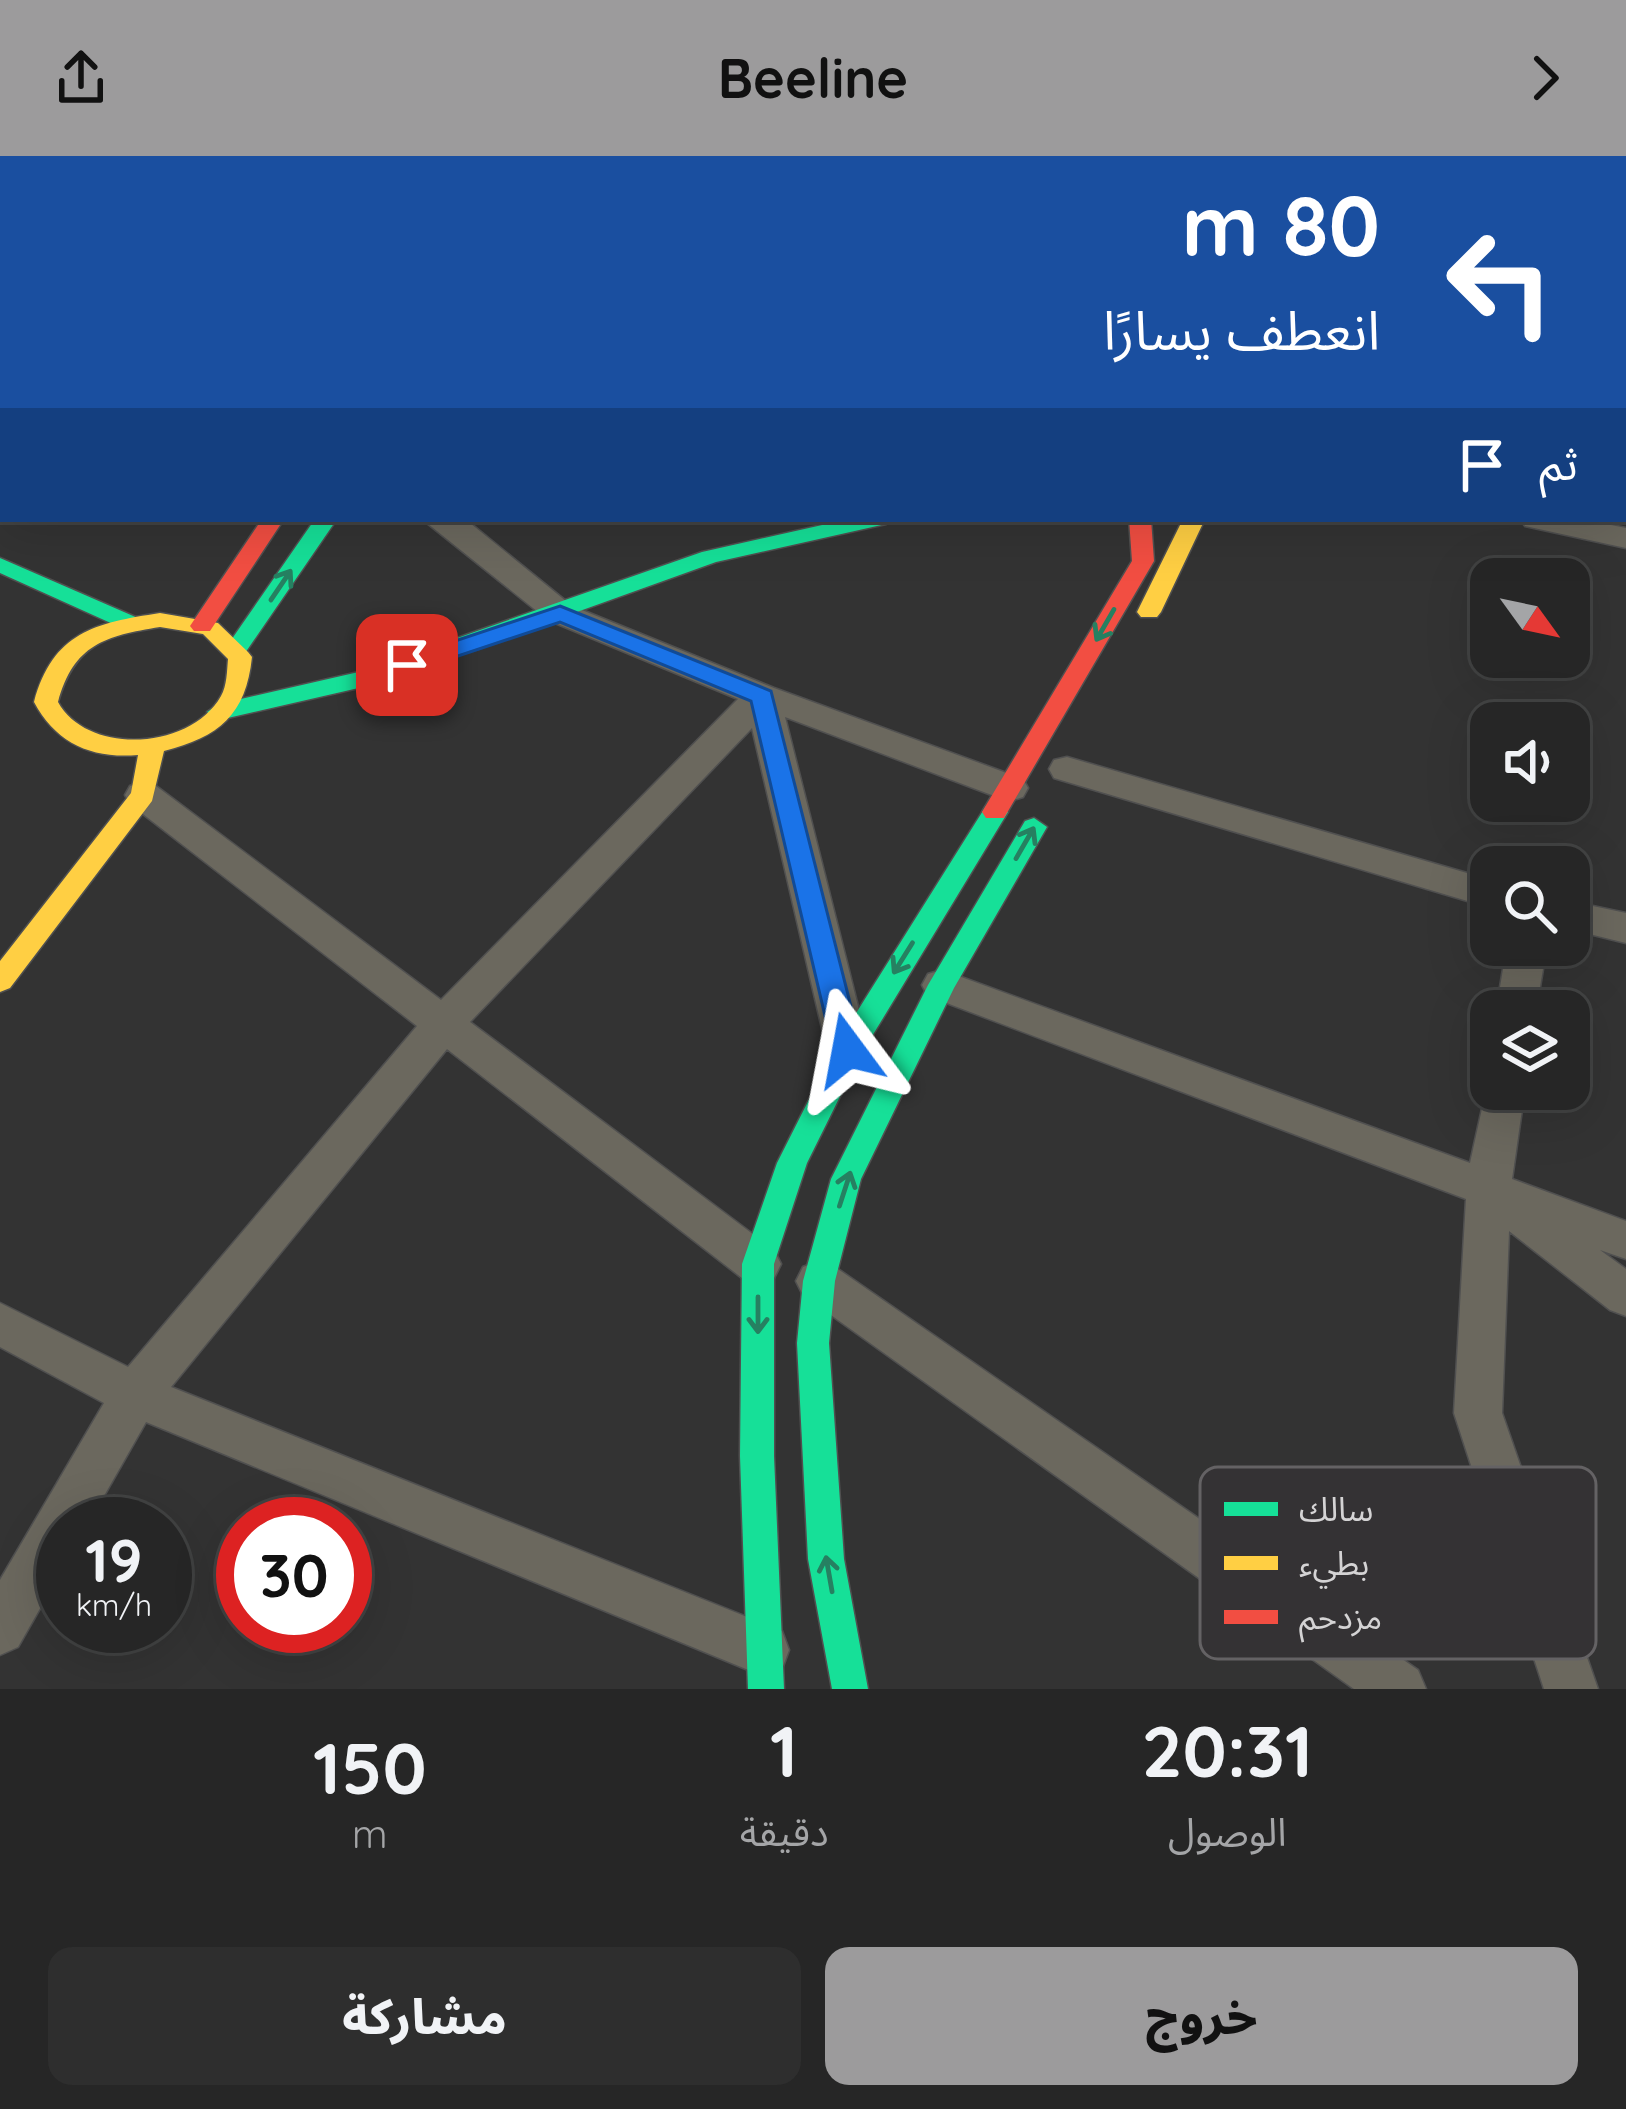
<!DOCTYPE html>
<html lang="ar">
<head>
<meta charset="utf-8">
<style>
	body { margin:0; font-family:Quicksand,"Noto Sans Arabic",sans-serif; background:#2e2e2e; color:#f1f3f6; direction:rtl; height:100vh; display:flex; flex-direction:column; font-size:45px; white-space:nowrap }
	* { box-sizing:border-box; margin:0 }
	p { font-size:39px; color:#a4a5a7 }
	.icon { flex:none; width:66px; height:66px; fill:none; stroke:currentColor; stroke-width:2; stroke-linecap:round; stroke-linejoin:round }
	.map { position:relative; height:1533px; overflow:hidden; direction:ltr }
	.side { display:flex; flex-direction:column; background:#262626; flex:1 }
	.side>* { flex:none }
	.hud { position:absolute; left:0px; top:0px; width:1626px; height:366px; box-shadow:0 12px 48px #0002,0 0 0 3px #424343; direction:rtl; background:#1a4fa0; color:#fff; overflow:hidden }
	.needle { width:78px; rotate:123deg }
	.controls { position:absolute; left:1470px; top:402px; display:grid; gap:24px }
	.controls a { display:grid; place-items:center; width:120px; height:120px; border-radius:24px; background:#262626; box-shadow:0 12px 48px #0002,0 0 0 3px #424343; font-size:60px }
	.speed { position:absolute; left:36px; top:1341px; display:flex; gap:24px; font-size:60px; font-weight:700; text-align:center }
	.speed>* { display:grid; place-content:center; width:156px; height:156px; border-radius:50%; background:#262626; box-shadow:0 12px 48px #0002,0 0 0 3px #424343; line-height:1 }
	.speed small { font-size:30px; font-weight:400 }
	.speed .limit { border:18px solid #d22; background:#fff; color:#111 }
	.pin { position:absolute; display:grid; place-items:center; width:102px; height:102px; color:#fff; margin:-51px; border-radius:24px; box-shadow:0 6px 18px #0006 }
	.me { position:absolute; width:132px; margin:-66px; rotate:347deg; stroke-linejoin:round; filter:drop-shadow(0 0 9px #0008) }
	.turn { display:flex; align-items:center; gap:42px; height:252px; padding:0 48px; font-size:54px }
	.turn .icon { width:156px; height:156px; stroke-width:2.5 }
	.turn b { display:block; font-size:84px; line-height:102px }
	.then { display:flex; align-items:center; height:114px; padding:0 48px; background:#0003; gap:24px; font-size:45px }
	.eta { display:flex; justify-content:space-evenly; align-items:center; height:204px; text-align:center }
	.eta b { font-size:72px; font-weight:800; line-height:84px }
	.action { display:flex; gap:24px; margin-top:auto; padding:24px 48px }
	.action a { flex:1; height:138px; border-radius:24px; background:#9c9b9c; color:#111; font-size:48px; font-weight:800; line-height:138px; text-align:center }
	.action a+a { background:#2e2e2e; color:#f1f3f6 }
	header { display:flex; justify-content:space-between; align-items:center; height:156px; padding:0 48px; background:#9c9b9c; color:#111; font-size:54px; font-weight:800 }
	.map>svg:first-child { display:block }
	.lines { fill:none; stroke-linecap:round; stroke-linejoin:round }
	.street-casing { stroke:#505050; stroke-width:3 }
	.fast-casing { stroke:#505050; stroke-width:3 }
	.slow-casing { stroke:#505050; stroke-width:3 }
	.jam-casing { stroke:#505050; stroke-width:3 }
	.street { fill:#6b685e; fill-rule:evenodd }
	.fast { fill:#16e098; fill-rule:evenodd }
	.slow { fill:#ffcf43; fill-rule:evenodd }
	.jam { fill:#f24e42; fill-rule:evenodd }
	.oneway { stroke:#268061 }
	.route { fill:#1a73e8; stroke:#114b97; stroke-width:3 }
	.key { fill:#343234; stroke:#646264; stroke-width:3 }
	.key-label { font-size:33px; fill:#d4d3d4 }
</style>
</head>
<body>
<header><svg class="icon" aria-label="forward" viewBox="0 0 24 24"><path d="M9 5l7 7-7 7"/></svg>Beeline<svg class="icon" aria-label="share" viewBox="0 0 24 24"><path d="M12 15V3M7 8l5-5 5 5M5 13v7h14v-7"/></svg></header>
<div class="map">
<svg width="1626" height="1533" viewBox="0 0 1626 1533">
	<rect width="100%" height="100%" fill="#333"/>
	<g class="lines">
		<g class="street-casing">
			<path id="street" d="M1428,0H1462L1464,3H1430Z
				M1539,0H1563L1564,3H1540Z
				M3,82V99L0,100V83Z
				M1623,161H1626V177H1623Z
				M0,195L3,196V215L0,214Z
				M422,363H465L572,450L774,532L1023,623L1028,632L1023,641L1010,645L997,641L785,561L869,894L863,906L848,910L833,906L827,894L752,572L470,866L774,1094L781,1108L774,1122L758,1128L742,1122L447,893L171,1231L782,1475L789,1494L782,1513L763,1520L146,1266L88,1368H63V1412L18,1491L0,1499V1424L104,1247L0,1191V1147L128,1211L417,870L130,648L125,639L130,630L143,626L156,630L441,844L738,543L548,464Z
				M1520,363H1581L1626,372V392L1525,370Z
				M1067,601L1491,724V752L1054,622L1049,613L1054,604Z
				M1569,745L1626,757V787L1569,773Z
				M1507,789H1547L1536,855H1496Z
				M942,814L1470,1007L1489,921L1491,933H1525L1512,1023L1626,1065V1103L1600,1094L1626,1113V1160L1610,1154L1509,1075L1502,1257L1598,1533H1544L1454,1257L1466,1043L928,840L922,829L928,818Z
				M819,1105L835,1111L1418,1514L1426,1533H1354L803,1139L796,1125L803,1111Z"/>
		</g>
		<g class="fast-casing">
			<path id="fast" d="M530,0H548L528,3Z
				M856,0H881L883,3H858Z
				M1257,0H1275L1256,3Z
				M315,363H337L243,500H227L223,495L227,490Z
				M849,363H889L886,368L716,406L376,528L219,564L207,556L219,548L363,515L702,396Z
				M0,402L140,463L144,468L132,475L124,473L0,417Z
				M995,647L1008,656L860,900L807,1007L774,1108V1300L784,1533H748L740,1300L742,1108L777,1007L838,886L986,650Z
				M1034,662L1047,671L954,832L861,1023L835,1125L829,1187L844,1403L868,1533H832L808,1403L797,1187L803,1125L831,1023L928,829L1025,665Z"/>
		</g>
		<g class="slow-casing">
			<path id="slow" d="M1183,363H1205L1161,456L1157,461H1141L1137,456Z
				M160,457L218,467L248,496L252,501C246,559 219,581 164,595L152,645L10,832L0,836V805L131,637L138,599C91,603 56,587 34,546C53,476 95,467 160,457ZM160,471L203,478L228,503C227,514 227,530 221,540C191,594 88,600 58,546C74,488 105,480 160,471Z"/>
		</g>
		<g class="jam-casing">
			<path id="jam" d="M911,0H936L938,3H913Z
				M262,363H284L210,475H194L190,470Z
				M1129,363H1151L1154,405L1004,662H986L982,656L1132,405Z"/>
		</g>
		<use href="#street" class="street"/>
		<use href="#fast" class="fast"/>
		<use href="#slow" class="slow"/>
		<use href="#jam" class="jam"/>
	</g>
	<defs><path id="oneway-shaft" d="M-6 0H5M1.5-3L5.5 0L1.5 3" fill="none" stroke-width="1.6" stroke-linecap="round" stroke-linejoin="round" transform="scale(3)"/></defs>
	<g class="oneway">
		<use href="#oneway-shaft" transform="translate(281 429) rotate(-56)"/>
		<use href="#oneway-shaft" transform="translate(1105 469) rotate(120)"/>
		<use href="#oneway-shaft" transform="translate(1025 687) rotate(-60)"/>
		<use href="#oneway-shaft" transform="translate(903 802) rotate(122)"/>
		<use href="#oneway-shaft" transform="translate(845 1033) rotate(-72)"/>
		<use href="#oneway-shaft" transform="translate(758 1159) rotate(90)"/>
		<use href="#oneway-shaft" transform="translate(829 1418) rotate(-100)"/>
	</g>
	<path class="route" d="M560,450L771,535L862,894L858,902H837L833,894L751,545L560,466L407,517L395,509L398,504Z"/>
	<rect x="1200" y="1311" width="396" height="192" rx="18" class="key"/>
	<rect x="1224" y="1346" width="54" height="14" fill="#16e098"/>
	<rect x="1224" y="1400" width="54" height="14" fill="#ffcf43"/>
	<rect x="1224" y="1454" width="54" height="14" fill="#f24e42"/>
	<g class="key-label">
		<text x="1299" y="1365">سالك</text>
		<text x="1299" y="1419">بطيء</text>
		<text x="1299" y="1473">مزدحم</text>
	</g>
</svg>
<div class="controls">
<a><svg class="needle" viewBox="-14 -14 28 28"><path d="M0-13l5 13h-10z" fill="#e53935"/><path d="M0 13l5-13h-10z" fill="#a4a5a7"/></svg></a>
<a><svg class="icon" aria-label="sound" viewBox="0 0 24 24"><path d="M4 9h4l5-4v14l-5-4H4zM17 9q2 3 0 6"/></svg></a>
<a><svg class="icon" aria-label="search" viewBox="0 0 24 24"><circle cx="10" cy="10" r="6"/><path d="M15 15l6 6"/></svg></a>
<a><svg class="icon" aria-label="layers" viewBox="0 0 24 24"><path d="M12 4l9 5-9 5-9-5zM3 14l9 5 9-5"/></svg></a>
</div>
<div class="speed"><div>19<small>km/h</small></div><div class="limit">30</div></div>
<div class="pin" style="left:407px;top:509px;background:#d93025"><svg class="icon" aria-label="arrive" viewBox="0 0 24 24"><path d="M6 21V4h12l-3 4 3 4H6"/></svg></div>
<svg class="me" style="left:848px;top:894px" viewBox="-20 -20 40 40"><path d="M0-17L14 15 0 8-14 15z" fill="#1a73e8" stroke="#fff" stroke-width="4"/></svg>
<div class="hud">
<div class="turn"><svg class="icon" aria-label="left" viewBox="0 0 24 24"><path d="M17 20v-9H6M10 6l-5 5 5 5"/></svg><div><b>80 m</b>انعطف يسارًا</div></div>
<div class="then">ثم<svg class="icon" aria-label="arrive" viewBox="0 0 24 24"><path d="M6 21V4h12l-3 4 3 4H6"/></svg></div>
</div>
</div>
<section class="side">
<div class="eta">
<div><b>20:31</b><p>الوصول</p></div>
<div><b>1</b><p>دقيقة</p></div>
<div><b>150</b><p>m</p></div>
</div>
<div class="action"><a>خروج</a><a>مشاركة</a></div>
</section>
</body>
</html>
